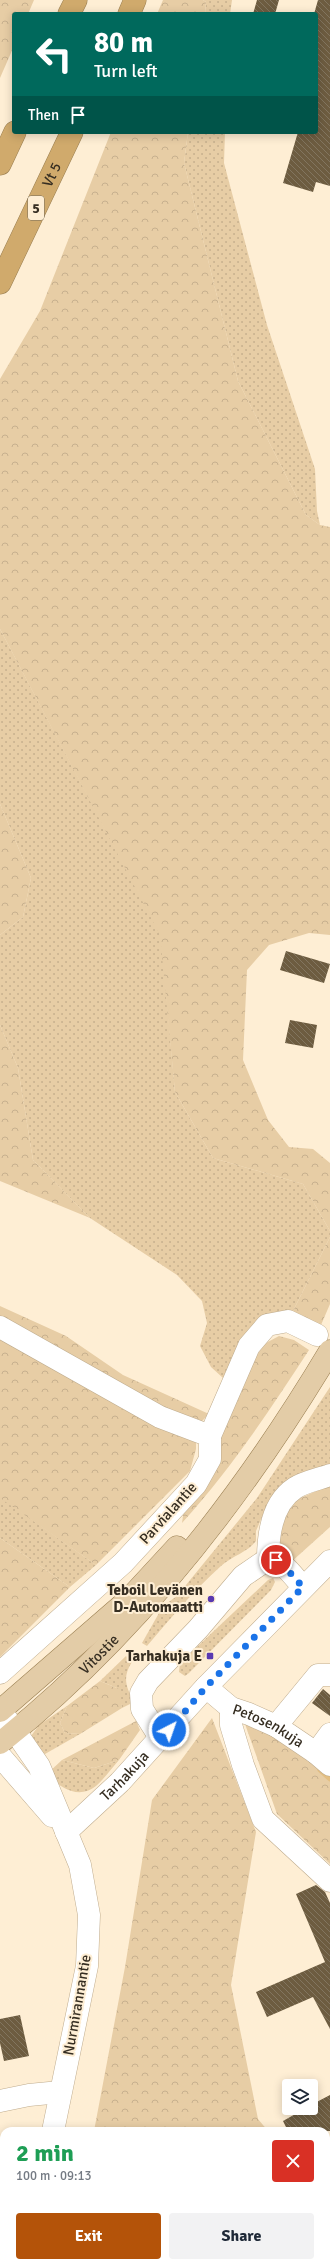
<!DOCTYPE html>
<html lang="en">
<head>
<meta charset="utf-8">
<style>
	body { margin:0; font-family:Signika,sans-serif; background:#f2f2f3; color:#1f2937; height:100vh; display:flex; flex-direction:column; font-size:15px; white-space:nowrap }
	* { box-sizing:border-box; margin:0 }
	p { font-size:13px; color:#747a83 }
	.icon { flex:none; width:22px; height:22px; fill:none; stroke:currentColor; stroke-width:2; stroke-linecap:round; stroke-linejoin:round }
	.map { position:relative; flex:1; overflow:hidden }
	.side { position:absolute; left:0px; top:2127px; width:330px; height:140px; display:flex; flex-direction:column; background:#fff; border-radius:12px 12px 0 0; box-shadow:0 2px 10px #0003 }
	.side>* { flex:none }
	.top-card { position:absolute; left:12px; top:12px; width:306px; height:122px; border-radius:4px; box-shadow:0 2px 10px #0003; background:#00695c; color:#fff; overflow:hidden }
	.fabs { position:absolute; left:282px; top:2079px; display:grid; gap:8px }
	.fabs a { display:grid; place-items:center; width:36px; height:36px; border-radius:4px; background:#fff; box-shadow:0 2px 10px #0003; font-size:20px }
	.pin { position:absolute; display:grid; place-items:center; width:34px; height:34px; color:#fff; margin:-17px; border:2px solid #fff; border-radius:50%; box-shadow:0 1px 4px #0007 }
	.me { position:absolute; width:44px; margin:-22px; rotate:41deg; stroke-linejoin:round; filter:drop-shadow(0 0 3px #0008) }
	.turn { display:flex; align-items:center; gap:14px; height:84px; padding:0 16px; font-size:18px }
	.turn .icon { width:52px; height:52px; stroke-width:2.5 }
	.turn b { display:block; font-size:28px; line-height:34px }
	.then { display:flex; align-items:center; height:38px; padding:0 16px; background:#0003; gap:8px; font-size:15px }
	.round { display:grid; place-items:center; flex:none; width:42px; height:42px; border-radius:4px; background:#f2f2f3 }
	.overview { display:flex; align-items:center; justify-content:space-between; height:68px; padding:0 16px }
	h1 { font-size:24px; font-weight:700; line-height:30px; color:#1e9e55 }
	.action { display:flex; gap:8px; margin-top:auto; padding:8px 16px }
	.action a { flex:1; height:46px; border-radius:4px; background:#b45309; color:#fff; font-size:16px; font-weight:700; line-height:46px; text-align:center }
	.action a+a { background:#f2f2f3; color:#1f2937 }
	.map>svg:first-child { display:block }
	.grass { fill:url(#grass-dots) }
	.forest { fill:url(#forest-crowns) }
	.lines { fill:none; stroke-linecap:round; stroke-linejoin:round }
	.stream { stroke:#e4bf82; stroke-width:5 }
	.building { fill:url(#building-back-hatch) }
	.minor-casing { stroke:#bfac8e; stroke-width:23 }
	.major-casing { stroke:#9a7f52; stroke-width:23 }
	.highway-casing { stroke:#9a7f52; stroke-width:23 }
	.minor { stroke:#fff; stroke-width:22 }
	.major { stroke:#e3cca7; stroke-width:22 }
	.highway { stroke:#d0aa6c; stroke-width:22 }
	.route { stroke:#1a73e8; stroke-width:7; stroke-dasharray:0 12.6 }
	.poi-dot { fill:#5939b1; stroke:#feeed4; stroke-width:1.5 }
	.labels { text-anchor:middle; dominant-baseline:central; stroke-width:4; stroke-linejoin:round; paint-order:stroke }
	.shield { fill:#feeed4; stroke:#726857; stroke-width:1 }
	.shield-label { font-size:14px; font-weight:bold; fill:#362e22 }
	.street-label { font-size:15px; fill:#362e22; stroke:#feeed4 }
	.poi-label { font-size:15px; font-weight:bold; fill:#362e22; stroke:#feeed4; text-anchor:end }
</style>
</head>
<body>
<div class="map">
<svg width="330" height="2267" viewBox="0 0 330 2267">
	<defs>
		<pattern id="grass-dots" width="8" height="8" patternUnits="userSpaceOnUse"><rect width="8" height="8" fill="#e7cda5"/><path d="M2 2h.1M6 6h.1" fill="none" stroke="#c7b08e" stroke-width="1.8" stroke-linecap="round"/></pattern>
		<pattern id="forest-crowns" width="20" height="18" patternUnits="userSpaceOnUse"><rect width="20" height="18" fill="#e7cda5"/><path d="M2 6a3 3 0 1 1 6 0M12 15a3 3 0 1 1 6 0" fill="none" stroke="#c7b08e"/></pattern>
		<pattern id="building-back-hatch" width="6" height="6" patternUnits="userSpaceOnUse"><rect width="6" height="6" fill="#6d5c40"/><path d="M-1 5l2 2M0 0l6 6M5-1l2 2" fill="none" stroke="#82755f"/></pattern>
	</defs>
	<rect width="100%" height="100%" fill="#feeed4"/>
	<path class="grass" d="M203,0H232L230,14H205L206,2Z
		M188,132H225L224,163L267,325L315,469L317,511L320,525L306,515L238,381L184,163Z
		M0,629L161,935L175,1092L213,1158L303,1184L330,1231V1237L290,1317L243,1339L223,1378L211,1367L200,1346L207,1323L202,1301L177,1275L90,1218L33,1160L18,1068L0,1025V935L23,917L31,878L0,804Z
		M330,1387V1469L268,1503L256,1531V1541C248,1552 232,1556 221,1566C194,1590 171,1618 147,1646L142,1643L163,1606L177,1596L257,1498Z
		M0,1497L96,1565L70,1587L0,1538Z
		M273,1578L275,1582L271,1590L189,1673L185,1676L179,1672L180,1663L268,1580Z
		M126,1656L132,1662C122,1677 126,1687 134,1702L122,1708L117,1688L100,1681Z
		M67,1706L60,1723L65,1733L80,1734L45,1754L36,1751L31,1736L39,1725Z
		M62,1760L94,1768L119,1760C112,1768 104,1779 96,1786C79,1800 58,1788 48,1773Z"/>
	<path class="forest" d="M0,0H34L28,14H14V46L0,78Z
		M163,0H203L206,2L205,14H157Z
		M111,132H188L184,163L238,381L306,515L320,525L330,527V935L309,933L269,945L247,970L243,1060L268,1120L289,1147L313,1149L330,1163V1231L303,1184L213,1158L175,1092L160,935L0,629V379L40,311Z
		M0,804L31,878L23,917L0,935Z
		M0,1025L18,1068L33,1160L90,1218L0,1181Z
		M330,1237V1304L321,1325L290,1317Z
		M0,1306L66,1336L123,1375L209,1414L200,1423L139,1399L0,1318Z
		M279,1336L294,1340L309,1350C270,1410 231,1469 182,1523L184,1509L220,1456L222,1430L245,1375L264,1344Z
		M0,1337L196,1436V1449L190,1471L96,1565L0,1498Z
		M330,1485V1527L290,1563L278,1543V1521L296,1500Z
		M0,1538L70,1587L0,1657Z
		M100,1681L119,1689L122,1708L80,1734L65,1733L60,1723L67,1706Z
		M240,1710L330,1771V1864L277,1814Z
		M212,1718L256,1832L231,1985L258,2119L268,2131H94L125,1967L152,1800Z
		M136,1721L140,1730L119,1760L94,1768L62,1760Z
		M326,2202L330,2207V2267H160L161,2263H326Z"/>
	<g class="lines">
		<path class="stream" d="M320,1770L330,1779"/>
	</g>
	<path class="building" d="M257,0H279L275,14H253Z
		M318,0H330V186L316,182L313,192L283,183L298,132H316V14H314Z
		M286,951L330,964L324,983L280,970Z
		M290,1020L317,1025L313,1048L285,1043Z
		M323,1689L330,1695V1716L312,1703Z
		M316,1885L325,1892L330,1903V2029L313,1997L267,2017L256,1992L325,1962L296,1894Z
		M20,2015L29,2056L4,2061L0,2043V2019Z
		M330,2095V2131H288L283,2121L306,2108H311V2105Z"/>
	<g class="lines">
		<g class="minor-casing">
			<g id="minor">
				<path d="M0,1327L160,1417L210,1436V1459L196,1484L123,1563L0,1673"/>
				<path d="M210,1436L249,1346L267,1325L288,1321L317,1335"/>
				<path d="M268,1559C268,1534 272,1503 295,1488C304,1482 319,1479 330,1475"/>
				<path id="s1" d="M206,1687L231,1708L249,1714L276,1726L316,1753L330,1765"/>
				<path d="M231,1708V1725L243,1765L263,1819L330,1881"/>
				<path d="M1,1711L39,1766L80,1865L89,1915L87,1966L53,2131"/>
				<path d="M276,1726L318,1675H330"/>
				<path d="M161,1739L142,1709L141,1693L148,1681L198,1629L243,1576L268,1559C284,1561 292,1575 303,1587"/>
				<path d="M316,1753L330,1734"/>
				<path d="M0,1756L52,1816"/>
				<path id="s2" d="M66,1832L120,1782L206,1687L330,1561"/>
				<path d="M0,2101L29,2095L60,2092"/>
				<path d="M30,2267L31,2263"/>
			</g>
		</g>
		<g class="major-casing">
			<g id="major">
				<path d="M0,1711L129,1599L177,1547"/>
				<path id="s3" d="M0,1743C135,1636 242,1498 330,1351"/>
			</g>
		</g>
		<g class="highway-casing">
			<g id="highway">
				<path d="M69,14L76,0"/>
				<path d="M129,14L135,0"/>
				<path d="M0,164L15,132"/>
				<path id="s4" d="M0,283L72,132"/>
			</g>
		</g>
		<use href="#minor" class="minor"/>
		<use href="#major" class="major"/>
		<use href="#highway" class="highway"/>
	</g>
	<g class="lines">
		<path class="route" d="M169,1730L206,1687L303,1587L282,1564L276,1560"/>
	</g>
	<g class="poi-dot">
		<circle cx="211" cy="1599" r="4"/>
		<rect x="206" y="1652" width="8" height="8" rx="2"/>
	</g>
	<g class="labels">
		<rect class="shield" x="28" y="196" width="16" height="24" rx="3"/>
		<g class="shield-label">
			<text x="36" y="208">5</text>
		</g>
		<g class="street-label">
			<text stroke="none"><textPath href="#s4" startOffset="120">Vt 5</textPath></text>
			<text transform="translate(168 1513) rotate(-48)">Parvialantie</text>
			<text stroke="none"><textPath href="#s3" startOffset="133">Vitostie</textPath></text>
			<text stroke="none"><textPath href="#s1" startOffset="74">Petosenkuja</textPath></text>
			<text stroke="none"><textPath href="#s2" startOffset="81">Tarhakuja</textPath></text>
			<text transform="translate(77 2005) rotate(-80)">Nurmirannantie</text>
		</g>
		<g class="poi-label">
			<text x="203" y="1590">Teboil Levänen<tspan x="203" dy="17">D-Automaatti</tspan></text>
			<text x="202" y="1656">Tarhakuja E</text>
		</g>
	</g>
</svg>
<div class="fabs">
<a><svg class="icon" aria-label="layers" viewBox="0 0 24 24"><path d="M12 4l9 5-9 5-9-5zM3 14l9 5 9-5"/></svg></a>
</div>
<div class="pin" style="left:276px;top:1560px;background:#d93025"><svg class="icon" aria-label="arrive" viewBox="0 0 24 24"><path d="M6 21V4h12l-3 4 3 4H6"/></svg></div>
<svg class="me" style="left:169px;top:1730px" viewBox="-20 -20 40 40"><circle r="17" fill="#1a73e8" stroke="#fff" stroke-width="3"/><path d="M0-11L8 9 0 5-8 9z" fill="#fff"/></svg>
<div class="top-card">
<div class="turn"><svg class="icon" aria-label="left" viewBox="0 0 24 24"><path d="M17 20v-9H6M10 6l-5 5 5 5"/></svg><div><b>80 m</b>Turn left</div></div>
<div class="then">Then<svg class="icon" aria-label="arrive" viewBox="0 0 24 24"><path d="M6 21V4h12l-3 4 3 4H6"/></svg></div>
</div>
<section class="side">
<div class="overview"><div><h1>2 min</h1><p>100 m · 09:13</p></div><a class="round" style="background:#d93025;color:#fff"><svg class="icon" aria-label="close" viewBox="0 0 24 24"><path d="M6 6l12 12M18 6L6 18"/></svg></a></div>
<div class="action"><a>Exit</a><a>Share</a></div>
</section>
</div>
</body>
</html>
